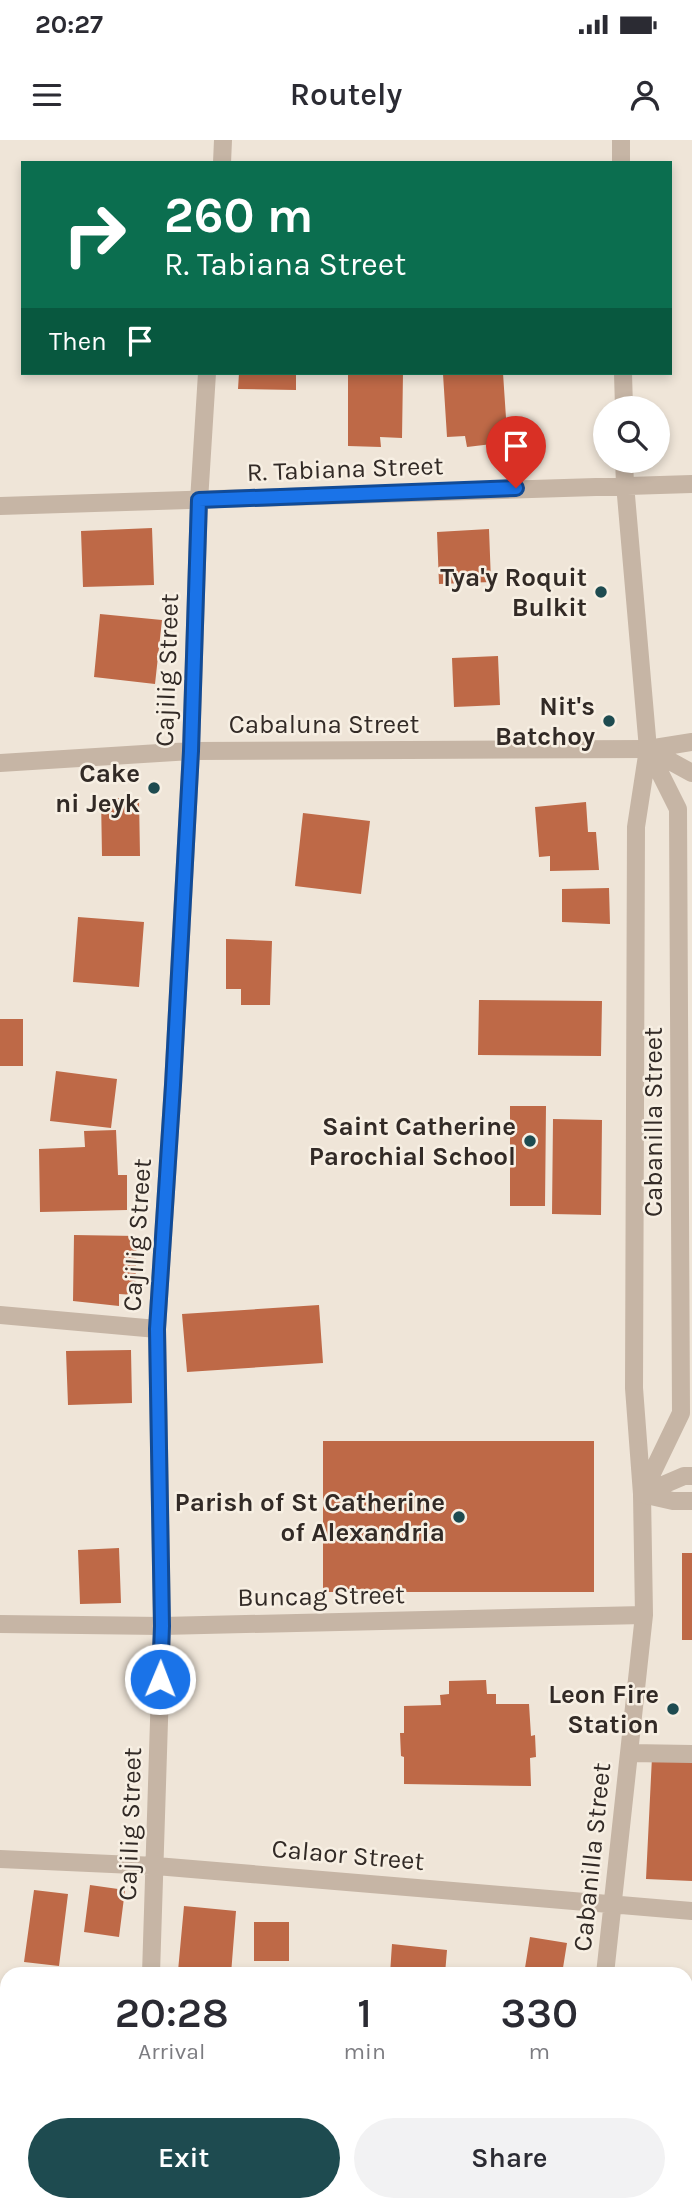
<!DOCTYPE html>
<html lang="en">
<head>
<meta charset="utf-8">
<style>
	body { margin:0; font-family:Karla,sans-serif; background:#f2f2f3; color:#2b2b33; height:100vh; display:flex; flex-direction:column; font-size:26px; white-space:nowrap }
	* { box-sizing:border-box; margin:0 }
	p { font-size:23px; color:#7c7c81 }
	.icon { flex:none; width:38px; height:38px; fill:none; stroke:currentColor; stroke-width:2; stroke-linecap:round; stroke-linejoin:round }
	.map { position:relative; flex:1; overflow:hidden }
	.side { position:absolute; left:0px; top:1827px; width:693px; height:245px; display:flex; flex-direction:column; background:#fff; border-radius:21px 21px 0 0; box-shadow:0 4px 10px #0003 }
	.side>* { flex:none }
	.banner { position:absolute; left:21px; top:21px; width:651px; height:214px; border-radius:0px; box-shadow:0 4px 10px #0003; background:#0b6e4f; color:#fff; overflow:hidden }
	.tools { position:absolute; left:593px; top:256px; display:grid; gap:14px }
	.tools a { display:grid; place-items:center; width:77px; height:77px; border-radius:50%; background:#fff; box-shadow:0 4px 10px #0003; font-size:35px }
	.pin { position:absolute; display:grid; place-items:center; width:60px; height:60px; color:#fff; margin:-72px -30px; border-radius:50% 50% 50% 0; rotate:-45deg; box-shadow:0 0 7px #0007 }
	.pin .icon { rotate:45deg }
	.me { position:absolute; width:77px; margin:-38px; rotate:1deg; stroke-linejoin:round; filter:drop-shadow(0 0 5px #0008) }
	.turn { display:flex; align-items:center; gap:24px; height:147px; padding:0 28px; font-size:32px }
	.turn .icon { width:91px; height:91px; stroke-width:2.5 }
	.turn b { display:block; font-size:49px; line-height:60px }
	.then { display:flex; align-items:center; height:66px; padding:0 28px; background:#0003; gap:14px; font-size:26px }
	.eta { display:flex; justify-content:space-evenly; align-items:center; height:119px; text-align:center }
	.eta b { font-size:42px; font-weight:600; line-height:49px }
	.cta { display:flex; gap:14px; margin-top:auto; padding:14px 28px }
	.cta a { flex:1; height:80px; border-radius:42px; background:#1e4b50; color:#fff; font-size:28px; font-weight:600; line-height:80px; text-align:center }
	.cta a+a { background:#f2f2f3; color:#2b2b33 }
	.status { display:flex; justify-content:space-between; align-items:center; height:49px; padding:0 35px; background:#fff; direction:ltr }
	.status svg { height:19px; fill:currentColor }
	header { display:flex; justify-content:space-between; align-items:center; height:91px; padding:0 28px; background:#fff; font-size:32px; font-weight:600 }
	.map>svg:first-child { display:block }
	.building { fill:#be6947 }
	.lines { fill:none; stroke-linecap:round; stroke-linejoin:round }
	.minor { stroke:#c6b5a5; stroke-width:18 }
	.tertiary { stroke:#c6b5a5; stroke-width:18 }
	.route-casing { stroke:#114b97; stroke-width:18 }
	.route { stroke:#1a73e8; stroke-width:12 }
	.poi-dot { fill:#1e4b50; stroke:#f7efe3; stroke-width:2.5 }
	.labels { text-anchor:middle; dominant-baseline:central; stroke-width:5; stroke-linejoin:round; paint-order:stroke }
	.street-label { font-size:26px; fill:#322a26; stroke:#f7efe3 }
	.poi-label { font-size:26px; font-weight:bold; fill:#322a26; stroke:#f7efe3; text-anchor:end }
</style>
</head>
<body>
<div class="status"><b>20:27</b><svg viewBox="0 0 49 12"><path d="M0 12V9h3v3zM5 12V6h3v6zM10 12V3h3v9zM15 12V0h3v12zM26 1h20v11H26zM47 4h2v5h-2z"/></svg></div>
<header><svg class="icon" aria-label="menu" viewBox="0 0 24 24"><path d="M4 6h16M4 12h16M4 18h16"/></svg>Routely<svg class="icon" aria-label="person" viewBox="0 0 24 24"><circle cx="12" cy="8" r="4"/><path d="M4 21q1-7 8-7t8 7"/></svg></header>
<div class="map">
<svg width="692" height="2072" viewBox="0 0 692 2072">
	<rect width="100%" height="100%" fill="#efe5d8"/>
	<path class="building" d="M239,233H296V250L238,249Z
		M348,233H403L402,298L380,297L381,307L348,306Z
		M503,233L507,293L491,295L492,304L467,307L465,296L447,297L443,234Z
		M152,388L154,445L83,447L81,391Z
		M489,389L491,442L439,444L437,392Z
		M100,474L162,480L155,544L94,537Z
		M498,516L500,565L454,567L452,518Z
		M101,658H139L140,716H102Z
		M586,662L588,692H596L599,730L550,731V716L539,717L535,667Z
		M303,673L370,681L361,754L295,746Z
		M609,748L610,784L562,782V749Z
		M78,777L144,782L139,847L73,842Z
		M226,799L272,801L270,865H241V849H226Z
		M479,860L602,861L601,916L478,915Z
		M0,879H23V926H0Z
		M56,931L117,939L111,988L50,981Z
		M510,966H546L545,1066H510Z
		M553,979L602,980L601,1075L552,1074Z
		M116,990L118,1035H127V1070L40,1072L39,1009L85,1007L84,991Z
		M74,1095L137,1096L135,1155L119,1154V1166L73,1161Z
		M319,1165L323,1223L187,1232L182,1174Z
		M131,1210L132,1263L68,1265L66,1211Z
		M323,1301H594V1452H323Z
		M119,1408L121,1463L80,1464L78,1410Z
		M682,1413H692V1500H682Z
		M486,1540L487,1554H496V1564H529L531,1596L535,1595L536,1617L530,1618L531,1646L404,1644V1617L401,1616L400,1593H404V1566L441,1565L440,1555L449,1554V1541Z
		M652,1617L692,1619V1741L646,1739Z
		M90,1745L125,1750L119,1797L84,1792Z
		M34,1750L68,1754L59,1826L24,1822Z
		M184,1766L236,1771L231,1834L178,1831Z
		M254,1782H289V1821H254Z
		M530,1797L567,1803L562,1834H524Z
		M392,1804L447,1810L445,1834H390Z
		M63,1827L129,1828V1834H63Z
		M0,1860L7,1861V1941H0Z
		M478,2065H513L512,2072H478Z"/>
	<g class="lines">
		<path class="minor" d="M621,0V23
			M222,23L223,0
			M623,233L624,268
			M624,320L625,344
			M0,623L191,611L648,609
			M0,1175L157,1189
			M0,1484L162,1486L644,1475
			M630,1613L692,1614
			M0,1719L156,1726L692,1771
			M151,1834L162,1486L157,1189L173,945L191,611L199,361L207,233
			M605,1834L644,1475L642,1354
			M0,1965H7
			M686,2016L692,2017"/>
		<path class="tertiary" d="M625,344L648,609L636,687L634,1248L642,1354
			M0,366L692,344
			M648,609L692,633
			M648,609L692,602
			M642,1354L681,1273L678,669L648,609
			M642,1354L684,1336H692
			M642,1354L673,1361H692"/>
	</g>
	<g class="lines">
		<g class="route-casing">
			<path id="route" d="M160,1539L162,1486L157,1189L173,945L191,611L199,360L516,348"/>
		</g>
		<use href="#route" class="route"/>
	</g>
	<g class="poi-dot">
		<circle cx="601" cy="452" r="7"/>
		<circle cx="609" cy="581" r="7"/>
		<circle cx="154" cy="648" r="7"/>
		<circle cx="530" cy="1001" r="7"/>
		<circle cx="459" cy="1377" r="7"/>
		<circle cx="673" cy="1569" r="7"/>
	</g>
	<g class="labels">
		<g class="street-label">
			<text transform="translate(345 329) rotate(-2)">R. Tabiana Street</text>
			<text transform="translate(167 530) rotate(-88)">Cajilig Street</text>
			<text x="324" y="584">Cabaluna Street</text>
			<text transform="translate(653 982) rotate(-90)">Cabanilla Street</text>
			<text transform="translate(137 1095) rotate(-86)">Cajilig Street</text>
			<text transform="translate(321 1456) rotate(-1)">Buncag Street</text>
			<text transform="translate(130 1684) rotate(-88)">Cajilig Street</text>
			<text transform="translate(348 1715) rotate(5)">Calaor Street</text>
			<text transform="translate(592 1717) rotate(-84)">Cabanilla Street</text>
		</g>
		<g class="poi-label">
			<text x="587" y="437">Tya'y Roquit<tspan x="587" dy="30">Bulkit</tspan></text>
			<text x="595" y="566">Nit's<tspan x="595" dy="30">Batchoy</tspan></text>
			<text x="140" y="633">Cake<tspan x="140" dy="30">ni Jeyk</tspan></text>
			<text x="516" y="986">Saint Catherine<tspan x="516" dy="30">Parochial School</tspan></text>
			<text x="445" y="1362">Parish of St Catherine<tspan x="445" dy="30">of Alexandria</tspan></text>
			<text x="659" y="1554">Leon Fire<tspan x="659" dy="30">Station</tspan></text>
		</g>
	</g>
</svg>
<div class="tools">
<a><svg class="icon" aria-label="search" viewBox="0 0 24 24"><circle cx="10" cy="10" r="6"/><path d="M15 15l6 6"/></svg></a>
</div>
<div class="pin" style="left:516px;top:348px;background:#d93025"><svg class="icon" aria-label="arrive" viewBox="0 0 24 24"><path d="M6 21V4h12l-3 4 3 4H6"/></svg></div>
<svg class="me" style="left:160px;top:1539px" viewBox="-20 -20 40 40"><circle r="17" fill="#1a73e8" stroke="#fff" stroke-width="3"/><path d="M0-11L8 9 0 5-8 9z" fill="#fff"/></svg>
<div class="banner">
<div class="turn"><svg class="icon" aria-label="right" viewBox="0 0 24 24"><path d="M7 20v-9h11M14 6l5 5-5 5"/></svg><div><b>260 m</b>R. Tabiana Street</div></div>
<div class="then">Then<svg class="icon" aria-label="arrive" viewBox="0 0 24 24"><path d="M6 21V4h12l-3 4 3 4H6"/></svg></div>
</div>
<section class="side">
<div class="eta">
<div><b>20:28</b><p>Arrival</p></div>
<div><b>1</b><p>min</p></div>
<div><b>330</b><p>m</p></div>
</div>
<div class="cta"><a>Exit</a><a>Share</a></div>
</section>
</div>
</body>
</html>
